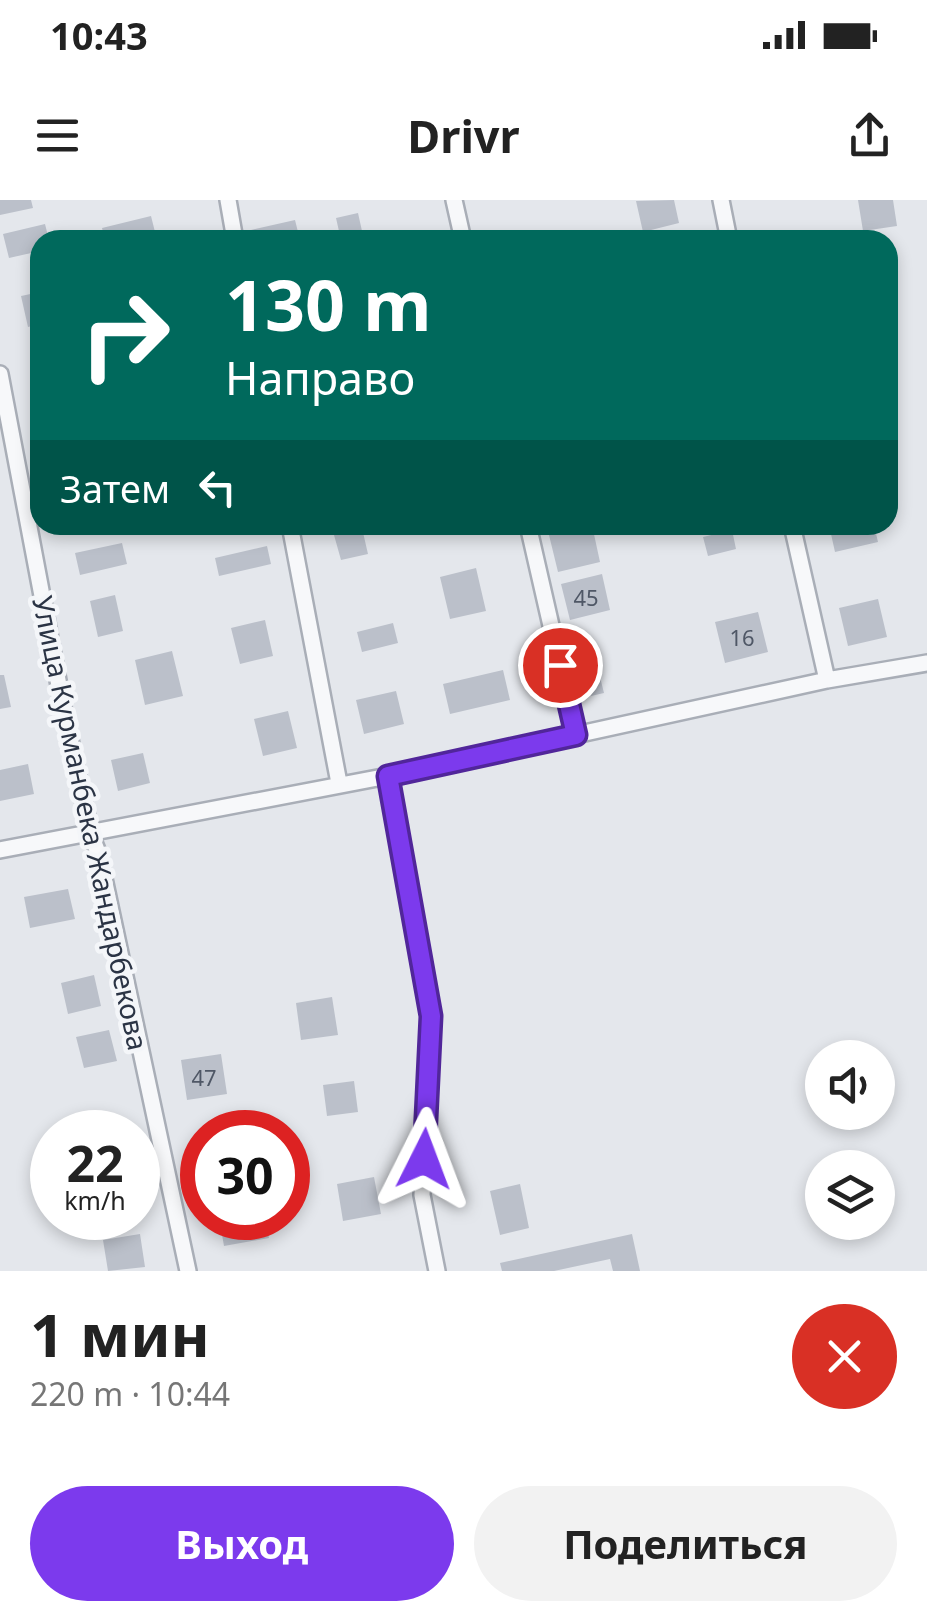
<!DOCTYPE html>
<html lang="ru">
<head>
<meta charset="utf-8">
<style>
	body { margin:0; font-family:"Noto Sans",sans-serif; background:#f2f2f2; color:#222; height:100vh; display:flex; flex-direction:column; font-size:38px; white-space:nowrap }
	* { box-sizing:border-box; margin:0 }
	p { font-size:32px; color:#767676 }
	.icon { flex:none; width:55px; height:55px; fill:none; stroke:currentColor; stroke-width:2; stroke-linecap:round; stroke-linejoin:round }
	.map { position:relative; height:1071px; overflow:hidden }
	.panel { display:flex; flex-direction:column; background:#fff; flex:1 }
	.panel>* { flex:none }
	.banner { position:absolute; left:30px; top:30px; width:868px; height:305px; border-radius:30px; box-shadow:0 5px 15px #0003; background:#00695c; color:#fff; overflow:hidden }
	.controls { position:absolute; left:805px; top:840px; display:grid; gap:20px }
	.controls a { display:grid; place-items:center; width:90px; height:90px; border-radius:50%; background:#fff; box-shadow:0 5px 15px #0003; font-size:50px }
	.speed { position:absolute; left:30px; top:910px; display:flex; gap:20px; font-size:50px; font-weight:700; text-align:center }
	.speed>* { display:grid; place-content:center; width:130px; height:130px; border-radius:50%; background:#fff; box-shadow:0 5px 15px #0003; line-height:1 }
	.speed small { font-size:25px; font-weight:400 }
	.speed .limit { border:15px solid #d22; background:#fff; color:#111 }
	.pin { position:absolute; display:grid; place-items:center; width:85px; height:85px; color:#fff; margin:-42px; border:5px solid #fff; border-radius:50%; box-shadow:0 2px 10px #0007 }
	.me { position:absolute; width:110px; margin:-55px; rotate:3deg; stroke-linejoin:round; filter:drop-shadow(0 0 8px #0008) }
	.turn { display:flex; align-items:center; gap:35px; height:210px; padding:0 30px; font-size:45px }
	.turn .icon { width:130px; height:130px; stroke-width:2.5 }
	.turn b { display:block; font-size:70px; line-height:85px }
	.then { display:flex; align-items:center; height:95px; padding:0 30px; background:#0003; gap:20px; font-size:38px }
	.round { display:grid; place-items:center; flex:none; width:105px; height:105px; border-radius:52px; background:#f2f2f2 }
	.overview { display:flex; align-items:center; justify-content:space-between; height:170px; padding:0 30px }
	h1 { font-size:60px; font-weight:700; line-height:75px }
	.primary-button { display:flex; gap:20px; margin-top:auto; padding:20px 30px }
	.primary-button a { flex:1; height:115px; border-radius:60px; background:#7c3aed; color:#fff; font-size:40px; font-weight:700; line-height:115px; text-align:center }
	.primary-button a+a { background:#f2f2f2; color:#222 }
	.status { display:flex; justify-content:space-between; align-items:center; height:70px; padding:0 50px; background:#fff; direction:ltr }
	.status svg { height:28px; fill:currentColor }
	header { display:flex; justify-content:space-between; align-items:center; height:130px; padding:0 30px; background:#fff; font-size:45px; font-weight:700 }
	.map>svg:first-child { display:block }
	.building { fill:#bbc0ca }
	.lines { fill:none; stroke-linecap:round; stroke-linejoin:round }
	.minor-casing { stroke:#a9aeb7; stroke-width:20 }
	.minor { stroke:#f7f8fa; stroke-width:15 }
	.route-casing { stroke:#51269a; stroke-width:25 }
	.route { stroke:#7c3aed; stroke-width:18 }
	.labels { text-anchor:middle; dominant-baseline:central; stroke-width:9; stroke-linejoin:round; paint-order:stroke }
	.number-label { font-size:22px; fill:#4f5766 }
	.street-label { font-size:28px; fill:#2b3445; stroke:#f4f6f9 }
</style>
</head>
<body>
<div class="status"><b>10:43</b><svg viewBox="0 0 49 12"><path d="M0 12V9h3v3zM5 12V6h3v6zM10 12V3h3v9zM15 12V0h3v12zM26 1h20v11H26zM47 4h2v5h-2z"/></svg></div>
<header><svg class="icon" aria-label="menu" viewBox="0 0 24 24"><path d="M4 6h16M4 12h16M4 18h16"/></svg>Drivr<svg class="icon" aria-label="share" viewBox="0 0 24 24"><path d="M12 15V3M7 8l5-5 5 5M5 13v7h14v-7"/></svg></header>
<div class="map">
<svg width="927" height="1071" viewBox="0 0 927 1071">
	<rect width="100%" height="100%" fill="#e4e7ec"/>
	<path class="building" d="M0,0H31L33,8L0,15Z
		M674,0L679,23L643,32L636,1Z
		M858,0H893L897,26L863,31Z
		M358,13L364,40H341L336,18Z
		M151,16L157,40H105L102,28Z
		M295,20L300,40H253L251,30Z
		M45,24L49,40H40V51L9,58L3,34Z
		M40,92V124L28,127L21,96Z
		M592,325L600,362L558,372L549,335Z
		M829,325H874L878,342L835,352Z
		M362,328L368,354L341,360L334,335Z
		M732,330L736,349L708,356L703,337Z
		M122,343L127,364L80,375L75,353Z
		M267,346L271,364L219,376L215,358Z
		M476,368L486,411L450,419L440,377Z
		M602,374L610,410L570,420L561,384Z
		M115,395L123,431L98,437L90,401Z
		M878,399L887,437L848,446L839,408Z
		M758,412L768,452L725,463L715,422Z
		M265,420L273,456L240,464L231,428Z
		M393,423L398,443L362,452L357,432Z
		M172,451L183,496L145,505L135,460Z
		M596,461L604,493L578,499L570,467Z
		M503,470L510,500L450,514L443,484Z
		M0,475H4L11,507L0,509Z
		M396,491L404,524L364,534L356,500Z
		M288,511L297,548L263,556L254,519Z
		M143,553L150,583L118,591L111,560Z
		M28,564L34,594L0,601V570Z
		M68,689L75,719L30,728L24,697Z
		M94,775L101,806L68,814L61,783Z
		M332,797L338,835L301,840L296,803Z
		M109,830L117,861L84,868L76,837Z
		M221,854L227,894L187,900L181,860Z
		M354,881L358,912L327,916L323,885Z
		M374,977L381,1014L343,1021L337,984Z
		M520,984L529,1028L500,1035L490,991Z
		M219,1018H265L269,1038L224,1046Z
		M140,1034L145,1067L108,1071L103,1040Z
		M632,1034L640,1071H613L610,1059L554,1071H502L500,1063Z"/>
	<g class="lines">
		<g class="minor-casing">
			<path id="minor" d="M228,0L235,40
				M454,0L463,40
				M721,0L729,40
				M0,174L64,512L91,635L99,655L188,1071
				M290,325L339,583
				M528,325L576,535
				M792,325L827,480
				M388,576L431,816L422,995L437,1071
				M0,650L388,576L827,480L927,463"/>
		</g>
		<use href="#minor" class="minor"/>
	</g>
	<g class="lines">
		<g class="route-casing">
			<path id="route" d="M424,959L431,816L388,576L576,535L560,465"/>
		</g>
		<use href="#route" class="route"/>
	</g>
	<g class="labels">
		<g class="number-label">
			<text x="586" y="397">45</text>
			<text x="742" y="437">16</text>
			<text x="204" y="877">47</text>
		</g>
		<g class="street-label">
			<text transform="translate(91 623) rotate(78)">Улица Курманбека Жандарбекова</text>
		</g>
	</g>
</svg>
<div class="controls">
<a><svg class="icon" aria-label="sound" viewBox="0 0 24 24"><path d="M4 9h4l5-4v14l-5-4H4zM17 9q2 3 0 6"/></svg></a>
<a><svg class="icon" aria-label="layers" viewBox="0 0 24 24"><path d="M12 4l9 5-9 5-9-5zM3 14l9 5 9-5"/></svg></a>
</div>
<div class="speed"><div>22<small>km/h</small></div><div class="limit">30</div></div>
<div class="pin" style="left:560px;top:465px;background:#d93025"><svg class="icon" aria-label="arrive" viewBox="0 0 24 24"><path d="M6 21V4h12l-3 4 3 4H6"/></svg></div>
<svg class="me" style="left:424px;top:959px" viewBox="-20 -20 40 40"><path d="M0-17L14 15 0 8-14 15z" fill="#7c3aed" stroke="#fff" stroke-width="4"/></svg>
<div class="banner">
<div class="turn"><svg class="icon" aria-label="right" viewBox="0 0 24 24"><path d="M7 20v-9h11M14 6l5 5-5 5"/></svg><div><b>130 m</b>Направо</div></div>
<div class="then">Затем<svg class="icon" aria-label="left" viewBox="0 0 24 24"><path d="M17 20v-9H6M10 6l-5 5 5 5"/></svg></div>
</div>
</div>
<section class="panel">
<div class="overview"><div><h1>1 мин</h1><p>220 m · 10:44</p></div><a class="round" style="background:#d93025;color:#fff"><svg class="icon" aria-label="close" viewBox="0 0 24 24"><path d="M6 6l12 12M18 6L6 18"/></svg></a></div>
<div class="primary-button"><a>Выход</a><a>Поделиться</a></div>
</section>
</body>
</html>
